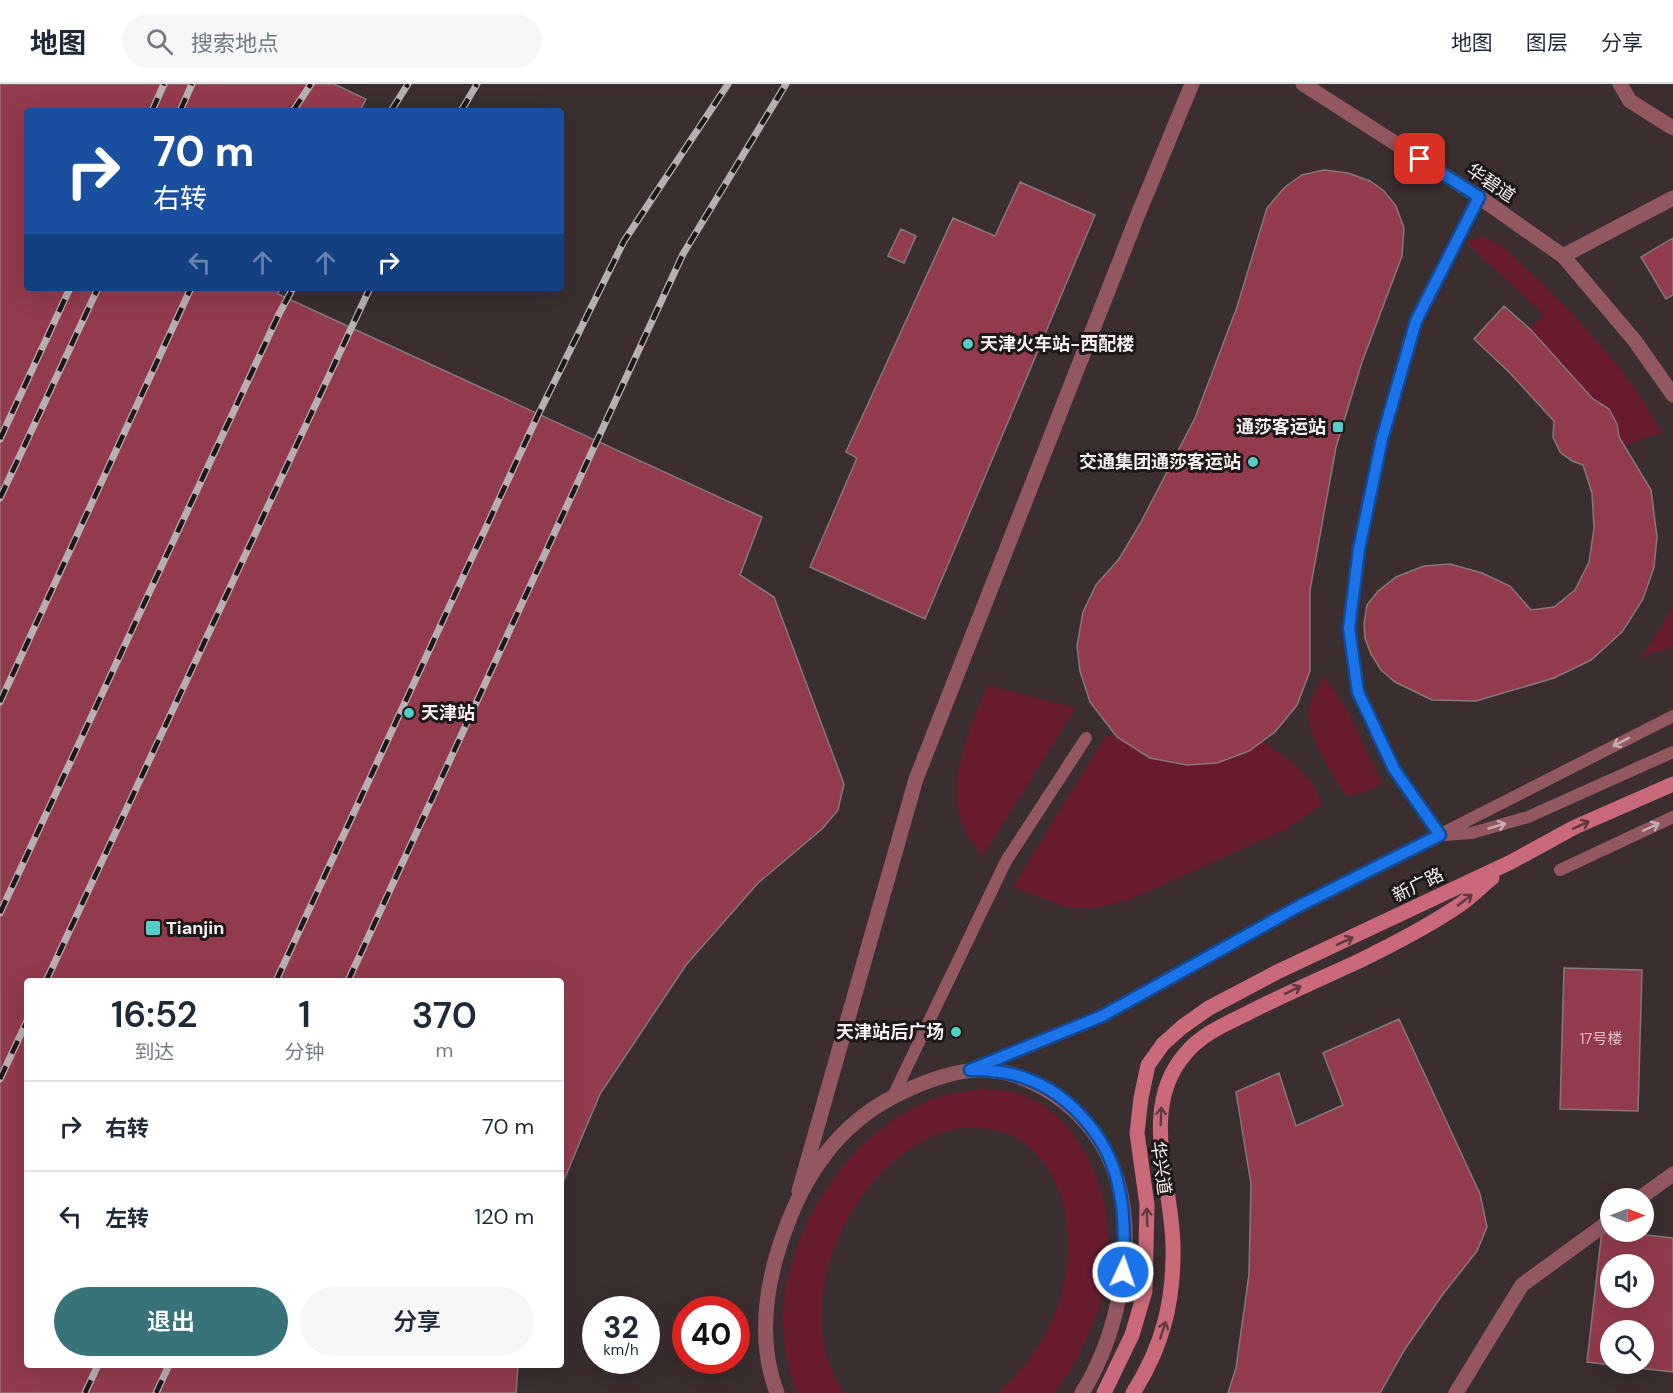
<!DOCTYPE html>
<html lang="zh">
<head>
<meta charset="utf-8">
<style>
	body { margin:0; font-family:"DM Sans","Noto Sans SC",sans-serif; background:#f6f6f7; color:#1f2937; height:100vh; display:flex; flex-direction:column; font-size:22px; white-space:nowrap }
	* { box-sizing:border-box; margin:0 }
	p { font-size:20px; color:#747a83 }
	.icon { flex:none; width:33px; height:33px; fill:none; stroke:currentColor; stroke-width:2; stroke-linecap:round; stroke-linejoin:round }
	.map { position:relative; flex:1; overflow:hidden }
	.panel { position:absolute; left:24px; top:894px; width:540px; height:390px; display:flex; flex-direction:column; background:#fff; border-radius:6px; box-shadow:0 6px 24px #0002 }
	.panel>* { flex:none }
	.top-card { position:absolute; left:24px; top:24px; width:540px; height:183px; border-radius:6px; box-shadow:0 6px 24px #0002; background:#1a4fa0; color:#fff; overflow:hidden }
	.needle { width:39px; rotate:90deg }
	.tools { position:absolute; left:1600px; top:1104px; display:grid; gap:12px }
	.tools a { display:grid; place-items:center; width:54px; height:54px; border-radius:50%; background:#fff; box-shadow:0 6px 24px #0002; font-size:30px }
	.speed { position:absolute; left:582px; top:1212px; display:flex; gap:12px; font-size:30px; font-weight:700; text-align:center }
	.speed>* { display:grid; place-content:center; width:78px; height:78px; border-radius:50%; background:#fff; box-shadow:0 6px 24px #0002; line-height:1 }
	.speed small { font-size:15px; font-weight:400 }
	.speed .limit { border:9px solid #d22; background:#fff; color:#111 }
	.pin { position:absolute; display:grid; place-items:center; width:51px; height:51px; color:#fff; margin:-26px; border-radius:12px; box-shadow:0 3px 9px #0006 }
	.me { position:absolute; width:66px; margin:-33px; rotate:3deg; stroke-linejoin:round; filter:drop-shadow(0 0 4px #0008) }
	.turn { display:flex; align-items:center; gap:21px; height:126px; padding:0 30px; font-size:27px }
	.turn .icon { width:78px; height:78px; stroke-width:2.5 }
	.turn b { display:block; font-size:42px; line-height:51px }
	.lanes { display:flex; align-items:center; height:57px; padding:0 30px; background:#0003; justify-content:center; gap:30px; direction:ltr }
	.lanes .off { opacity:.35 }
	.eta { display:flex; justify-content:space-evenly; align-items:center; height:102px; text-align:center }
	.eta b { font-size:36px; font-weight:600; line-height:42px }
	.cta { display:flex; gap:12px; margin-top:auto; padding:12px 30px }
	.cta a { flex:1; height:69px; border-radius:36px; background:#377378; color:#fff; font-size:24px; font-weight:600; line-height:69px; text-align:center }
	.cta a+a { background:#f6f6f7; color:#1f2937 }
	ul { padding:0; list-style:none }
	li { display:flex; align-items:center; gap:18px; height:90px; padding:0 30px; border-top:2px solid #e0e1e3 }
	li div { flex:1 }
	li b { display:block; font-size:22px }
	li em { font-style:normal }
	header { display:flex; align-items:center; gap:36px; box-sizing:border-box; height:84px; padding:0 30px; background:#fff; border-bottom:2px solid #e0e1e3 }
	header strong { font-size:28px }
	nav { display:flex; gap:33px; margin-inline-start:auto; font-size:21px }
	.search { width:420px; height:54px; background:#f6f6f7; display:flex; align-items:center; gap:15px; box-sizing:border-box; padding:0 21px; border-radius:33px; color:#747a83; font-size:22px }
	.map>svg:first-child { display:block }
	.green { fill:#681b2d }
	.building { fill:#923b4c; stroke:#867879; stroke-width:1.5; fill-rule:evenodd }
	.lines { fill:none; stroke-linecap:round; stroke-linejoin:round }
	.service { stroke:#935760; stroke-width:12 }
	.minor { stroke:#935760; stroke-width:15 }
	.tertiary { stroke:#935760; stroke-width:15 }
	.secondary { stroke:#c96979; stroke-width:15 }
	.rail-casing { stroke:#b8afb0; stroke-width:7 }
	.rail { stroke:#1d1718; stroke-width:4.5; stroke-dasharray:14; stroke-linecap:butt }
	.oneway { stroke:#caabaf }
	.oneway2 { stroke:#62383f }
	.route-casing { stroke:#114b97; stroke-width:15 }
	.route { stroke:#1a73e8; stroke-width:10 }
	.poi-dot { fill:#54cdc8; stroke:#1d1718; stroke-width:2 }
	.labels { text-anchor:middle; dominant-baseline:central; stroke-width:6; stroke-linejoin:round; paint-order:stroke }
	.number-label { font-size:15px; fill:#dec2c7 }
	.street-label { font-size:18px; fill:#f7eff0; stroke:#1d1718 }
	.poi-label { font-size:18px; font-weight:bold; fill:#f7eff0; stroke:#1d1718; text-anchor:start }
</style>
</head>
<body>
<header>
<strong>地图</strong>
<div class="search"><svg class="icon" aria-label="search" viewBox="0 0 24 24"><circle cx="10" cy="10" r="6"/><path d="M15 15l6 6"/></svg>搜索地点</div>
<nav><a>地图</a><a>图层</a><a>分享</a></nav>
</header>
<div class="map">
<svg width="1673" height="1309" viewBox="0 0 1673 1309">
	<rect width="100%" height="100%" fill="#3a2e2f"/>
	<path class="green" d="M1482,152L1505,164L1570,227L1620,284L1643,317L1662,348L1624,362L1619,353L1617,340L1609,325L1593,315L1530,245L1544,231L1466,158Z
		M1673,522V562L1640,574L1659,547Z
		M1324,592L1348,627L1382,700L1361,709L1346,712C1334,695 1308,651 1308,631C1309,616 1317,604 1324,592Z
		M987,601L1076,624L982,773C975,762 965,750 961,737C946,694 972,640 987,601Z
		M1106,651L1117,653L1150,674L1187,681L1217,679L1263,657L1293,679L1314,701L1322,721L1285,746L1129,816L1096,824H1069L1013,803Z
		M984,1005C994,1006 1006,1006 1016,1009C1091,1032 1121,1132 1105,1203C1096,1241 1078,1277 1055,1309H997C1041,1273 1070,1215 1068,1158C1067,1122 1058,1089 1030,1064C1016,1051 1000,1046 981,1044C950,1041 923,1055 898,1074C834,1125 794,1236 844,1309H796C787,1281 781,1253 783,1224C791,1138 852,1045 935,1014C950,1009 968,1007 984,1005Z"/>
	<path class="building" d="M0,0H334L366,15L360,27H27V204H280L278,210L762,433L740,491L774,513L844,700L838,726L822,745L758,799L686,881L600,1010L561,1103V897H27V1281H518L516,1309H0Z
		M1324,86L1348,89L1370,97L1384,107L1396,122L1404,144L1402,172L1362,278L1336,363L1310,506V587L1297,621L1275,648L1249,667L1217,679L1187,681L1150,674L1117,653L1090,618L1080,587L1077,562L1083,528L1096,501L1119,475L1140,440L1195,334L1237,223L1267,124L1285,103L1302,91Z
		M1020,98L1095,131L925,535L810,483L857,374L846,368L953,134L995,152Z
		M901,145L916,152L904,179L888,172Z
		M1673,154V211L1666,215L1641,173Z
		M1504,222L1530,245L1593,315L1609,325L1617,340L1619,353L1651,406L1657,453L1654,483L1643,515L1622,548L1591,576L1554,594L1476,617L1432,616L1395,598L1381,586L1371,570L1365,554L1364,540L1367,521L1378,507L1396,493L1424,482L1450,480L1482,489L1510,502L1531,526L1554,523L1575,506L1589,478L1594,444L1592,409L1583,381L1572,377L1560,368L1553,353L1554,337L1510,289L1474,255Z
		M1564,884L1642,886L1638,1027L1560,1025Z
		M1399,935L1480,1110L1487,1143L1477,1167L1443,1210L1405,1265L1380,1309H1228L1236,1284L1249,1190L1251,1100L1236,1008L1279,989L1296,1042L1343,1021L1323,969Z
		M1602,1146L1673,1154V1288L1587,1278ZM1611,1180H1644V1214H1611ZM1611,1246H1644V1280H1611Z"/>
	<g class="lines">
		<path class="service" d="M1440,751L1394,685L1358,608L1349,544L1359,465L1382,355L1416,237L1479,113
			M1444,751L1472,749L1528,733L1673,668
			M1560,786L1673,733
			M971,985L1102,932L1301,821L1673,632
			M893,1012L1006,777L1086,654"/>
		<path class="minor" d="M1303,0L1479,113L1563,172L1635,257L1673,311
			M1620,0L1630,17L1673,44
			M1563,172L1673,114
			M799,1107L916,695L1139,128L1192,0
			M1640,1114L1673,1090
			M1456,1309L1522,1201L1611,1136"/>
		<path class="tertiary" d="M777,1309C756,1254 767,1193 787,1141C809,1082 846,1034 903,1008C958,982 1000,975 1053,1010C1083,1030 1106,1059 1117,1095C1137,1161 1118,1251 1082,1309"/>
		<path class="secondary" d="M1104,1309L1132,1251L1145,1207L1147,1121L1137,1049L1141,1014L1148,981L1163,960L1182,943L1209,924L1277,888L1511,778L1575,743L1673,700
			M1133,1309C1163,1262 1174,1217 1173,1162C1172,1098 1138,1023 1186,969C1202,950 1224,941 1246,930C1283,911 1320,895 1357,878C1392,861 1429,842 1461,820C1472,812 1482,802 1492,794"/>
		<g class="rail-casing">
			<path id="rail" d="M152,27L164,0
				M180,27L192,0
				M293,27L311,0
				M391,27L408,0
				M461,27L477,0
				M0,355L70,204
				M0,414L98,204
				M0,618L191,204
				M0,829L279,230L293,204
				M46,897L370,204
				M276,897L538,331L624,157L728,0
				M348,897L683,170L786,0
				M0,995L27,937
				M85,1309L98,1281
				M156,1309L169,1281"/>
		</g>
		<use href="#rail" class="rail"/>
	</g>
	<defs><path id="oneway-shaft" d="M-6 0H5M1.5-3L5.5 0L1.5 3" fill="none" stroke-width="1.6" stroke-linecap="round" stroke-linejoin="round" transform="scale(1.5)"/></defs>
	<g class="oneway">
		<use href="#oneway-shaft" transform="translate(1621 658) rotate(153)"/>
		<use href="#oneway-shaft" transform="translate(1497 742) rotate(-16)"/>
		<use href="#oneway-shaft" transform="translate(1651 743) rotate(-25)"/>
	</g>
	<g class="oneway2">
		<use href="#oneway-shaft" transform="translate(1581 741) rotate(-25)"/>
		<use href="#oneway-shaft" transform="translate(1465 816) rotate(-38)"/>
		<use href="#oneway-shaft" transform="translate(1345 857) rotate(-25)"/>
		<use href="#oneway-shaft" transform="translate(1293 906) rotate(-26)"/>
		<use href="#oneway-shaft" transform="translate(1161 1032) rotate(-88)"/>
		<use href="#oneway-shaft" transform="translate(1147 1133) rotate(-92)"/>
		<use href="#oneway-shaft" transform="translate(1163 1246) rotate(-72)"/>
	</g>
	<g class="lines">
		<g class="route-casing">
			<path id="route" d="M1123,1188C1125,1157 1125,1125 1117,1096C1106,1051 1068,1009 1025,994C1007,987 988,986 970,986L1102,932L1301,821L1440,751L1394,685L1358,608L1349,544L1359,465L1382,355L1416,237L1479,113L1420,75"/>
		</g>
		<use href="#route" class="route"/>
	</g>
	<g class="poi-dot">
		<circle cx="968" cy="260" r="6"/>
		<rect x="1332" y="337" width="12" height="12" rx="3"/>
		<circle cx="1253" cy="378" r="6"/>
		<circle cx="409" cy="629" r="6"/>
		<rect x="145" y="836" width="16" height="16" rx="3"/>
		<circle cx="956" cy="948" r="6"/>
	</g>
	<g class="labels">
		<g class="number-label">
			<text x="1601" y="955">17号楼</text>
		</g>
		<g class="street-label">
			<text transform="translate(1491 99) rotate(34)">华碧道</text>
			<text transform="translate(1418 801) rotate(-26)">新广路</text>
			<text transform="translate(1161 1084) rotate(82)">华兴道</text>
		</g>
		<g class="poi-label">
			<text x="980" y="260">天津火车站-西配楼</text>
			<text x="1326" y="343" text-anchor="end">通莎客运站</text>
			<text x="1241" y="378" text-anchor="end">交通集团通莎客运站</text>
			<text x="421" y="629">天津站</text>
			<text x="166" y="844">Tianjin</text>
			<text x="944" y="948" text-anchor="end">天津站后广场</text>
		</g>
	</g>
</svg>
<div class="tools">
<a><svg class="needle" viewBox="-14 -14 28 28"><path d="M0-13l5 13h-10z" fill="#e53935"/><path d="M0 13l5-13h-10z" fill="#747a83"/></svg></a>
<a><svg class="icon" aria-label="sound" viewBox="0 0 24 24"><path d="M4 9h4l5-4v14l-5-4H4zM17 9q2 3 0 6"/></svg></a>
<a><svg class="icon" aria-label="search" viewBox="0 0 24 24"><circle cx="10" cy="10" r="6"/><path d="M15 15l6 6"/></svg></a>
</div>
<div class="speed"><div>32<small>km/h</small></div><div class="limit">40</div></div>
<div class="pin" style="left:1420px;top:75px;background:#d93025"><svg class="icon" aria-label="arrive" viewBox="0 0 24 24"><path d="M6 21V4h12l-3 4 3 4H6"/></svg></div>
<svg class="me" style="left:1123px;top:1188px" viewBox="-20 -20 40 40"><circle r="17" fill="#1a73e8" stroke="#fff" stroke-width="3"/><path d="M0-11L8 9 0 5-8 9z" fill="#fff"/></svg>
<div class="top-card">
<div class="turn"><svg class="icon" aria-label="right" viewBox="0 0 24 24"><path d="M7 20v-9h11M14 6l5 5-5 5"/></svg><div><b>70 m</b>右转</div></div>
<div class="lanes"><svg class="icon off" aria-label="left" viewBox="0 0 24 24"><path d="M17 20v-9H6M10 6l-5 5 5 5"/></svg><svg class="icon off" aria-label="ahead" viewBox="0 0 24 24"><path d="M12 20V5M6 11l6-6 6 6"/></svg><svg class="icon off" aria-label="ahead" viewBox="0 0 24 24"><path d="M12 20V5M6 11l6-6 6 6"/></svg><svg class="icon" aria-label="right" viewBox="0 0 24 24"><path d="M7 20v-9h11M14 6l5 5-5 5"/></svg></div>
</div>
<section class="panel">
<div class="eta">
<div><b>16:52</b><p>到达</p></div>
<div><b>1</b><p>分钟</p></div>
<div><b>370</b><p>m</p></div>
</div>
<ul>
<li><svg class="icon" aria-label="right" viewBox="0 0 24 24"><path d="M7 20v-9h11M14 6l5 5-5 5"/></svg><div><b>右转</b></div><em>70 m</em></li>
<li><svg class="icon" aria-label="left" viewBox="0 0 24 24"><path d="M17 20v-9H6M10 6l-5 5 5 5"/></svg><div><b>左转</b></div><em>120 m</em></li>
</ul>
<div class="cta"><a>退出</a><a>分享</a></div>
</section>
</div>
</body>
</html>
